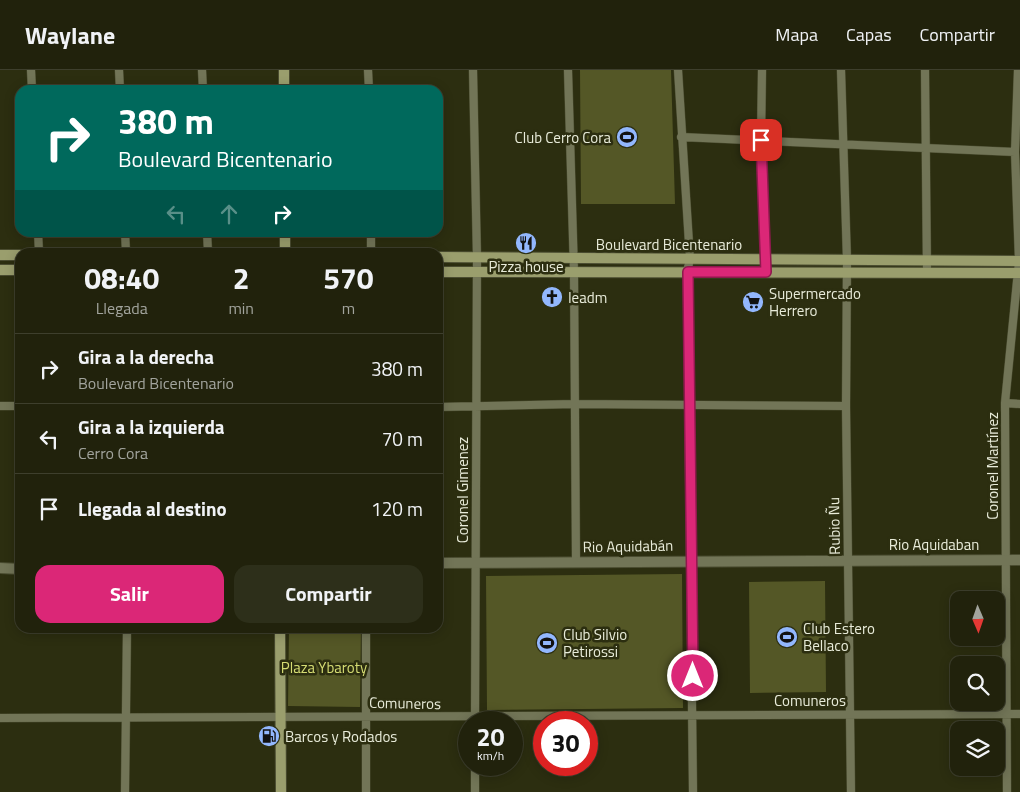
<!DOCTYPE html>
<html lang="es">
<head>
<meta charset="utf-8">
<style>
	body { margin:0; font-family:"Titillium Web",sans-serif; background:#2d2f1a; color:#f1f3f6; height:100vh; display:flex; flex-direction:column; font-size:19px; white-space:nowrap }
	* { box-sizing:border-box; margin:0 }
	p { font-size:16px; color:#a2a49d }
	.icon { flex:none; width:28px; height:28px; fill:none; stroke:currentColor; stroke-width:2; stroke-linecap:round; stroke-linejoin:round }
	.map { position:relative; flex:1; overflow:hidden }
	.side { position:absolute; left:15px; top:178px; width:428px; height:385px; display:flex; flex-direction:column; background:#21220c; border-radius:15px; box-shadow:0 2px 12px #0003,0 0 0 1px #3e3f2d }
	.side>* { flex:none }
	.top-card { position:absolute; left:15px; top:15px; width:428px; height:152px; border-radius:15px; box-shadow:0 2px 12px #0003,0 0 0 1px #3e3f2d; background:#00695c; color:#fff; overflow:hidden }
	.needle { width:32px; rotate:178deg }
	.buttons { position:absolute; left:950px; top:521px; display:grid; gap:10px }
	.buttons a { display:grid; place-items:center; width:55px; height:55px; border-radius:10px; background:#21220c; box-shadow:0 2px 12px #0003,0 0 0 1px #3e3f2d; font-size:25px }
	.speed { position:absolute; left:458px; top:641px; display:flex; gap:10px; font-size:25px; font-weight:700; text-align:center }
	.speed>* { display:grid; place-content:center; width:65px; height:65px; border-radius:50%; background:#21220c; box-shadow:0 2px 12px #0003,0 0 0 1px #3e3f2d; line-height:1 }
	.speed small { font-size:12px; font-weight:400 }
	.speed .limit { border:8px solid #d22; background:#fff; color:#111 }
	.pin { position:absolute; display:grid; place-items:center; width:42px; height:42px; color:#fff; margin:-21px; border-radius:10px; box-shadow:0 2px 8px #0006 }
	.me { position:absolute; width:55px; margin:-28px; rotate:0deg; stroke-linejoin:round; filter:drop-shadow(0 0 4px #0008) }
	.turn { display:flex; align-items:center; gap:18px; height:105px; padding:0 20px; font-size:22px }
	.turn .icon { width:65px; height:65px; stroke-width:2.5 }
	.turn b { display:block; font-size:35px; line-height:42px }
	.lanes { display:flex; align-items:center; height:48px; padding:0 20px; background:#0003; justify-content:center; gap:25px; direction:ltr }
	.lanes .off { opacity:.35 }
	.eta { display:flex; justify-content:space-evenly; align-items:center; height:85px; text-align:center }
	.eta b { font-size:30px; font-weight:700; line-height:35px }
	.button { display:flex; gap:10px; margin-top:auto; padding:10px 20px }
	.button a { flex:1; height:58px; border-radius:15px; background:#db2777; color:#fff; font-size:20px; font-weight:700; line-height:58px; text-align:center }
	.button a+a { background:#2d2f1a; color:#f1f3f6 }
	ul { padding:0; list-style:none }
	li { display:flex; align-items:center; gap:15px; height:70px; padding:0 20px; border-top:1px solid #3e3f2d }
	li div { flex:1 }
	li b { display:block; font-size:19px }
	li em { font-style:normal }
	header { display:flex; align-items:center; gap:30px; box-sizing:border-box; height:70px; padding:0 25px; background:#21220c; border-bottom:1px solid #3e3f2d }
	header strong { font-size:24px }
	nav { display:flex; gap:28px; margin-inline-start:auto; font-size:18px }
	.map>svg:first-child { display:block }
	.green { fill:#545726 }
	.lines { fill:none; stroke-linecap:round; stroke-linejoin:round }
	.minor-casing { stroke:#4a4c30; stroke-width:9 }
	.tertiary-casing { stroke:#4a4c30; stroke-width:12 }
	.secondary-casing { stroke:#4a4c30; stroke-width:12 }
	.minor { stroke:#727557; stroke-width:8 }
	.tertiary { stroke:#727557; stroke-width:10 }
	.secondary { stroke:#9a9e6d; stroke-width:10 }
	.route-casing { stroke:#8e194d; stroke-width:12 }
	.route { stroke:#db2777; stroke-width:9 }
	.labels { text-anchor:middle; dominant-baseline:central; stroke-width:5; stroke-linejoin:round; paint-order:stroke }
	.poi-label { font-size:15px; fill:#e8ebd9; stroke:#2c2e10; text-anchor:start }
	.street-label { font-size:15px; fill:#e8ebd9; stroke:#2c2e10 }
	.park-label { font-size:15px; fill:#d5dc73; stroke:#2c2e10 }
</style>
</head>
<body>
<header>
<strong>Waylane</strong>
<nav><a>Mapa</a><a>Capas</a><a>Compartir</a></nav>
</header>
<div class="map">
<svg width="1020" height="722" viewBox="0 0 1020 722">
	<rect width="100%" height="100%" fill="#2c2e10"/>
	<path class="green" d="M580,0H671L675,134H581Z
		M682,504L683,638L487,640L486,506Z
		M825,511L826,622L750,623L749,512Z
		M289,558H361L360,637L288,636Z"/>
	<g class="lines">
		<g class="minor-casing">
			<path id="minor" d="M31,0L32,20
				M119,0L120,20
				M202,0L203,20
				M368,0L369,20
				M473,0L477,188L475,650
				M568,0L574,202L576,492
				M678,0L690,189L687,202L693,722
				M762,0L761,70L766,202
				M841,0L847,190L846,336L851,722
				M925,0L927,203
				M681,67L1015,82
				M38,162L39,182
				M125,162L126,182
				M207,162L208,182
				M371,162V182
				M1005,333L1020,334
				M0,336H20
				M438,337L574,334L846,336
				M0,648L1020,644
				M475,695V722
				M125,722L127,558
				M366,722V558
				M1007,722L1005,333L1019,191L1015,82L1018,0"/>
		</g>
		<g class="tertiary-casing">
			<path id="tertiary" d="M438,493L1020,490
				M0,498L20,499"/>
		</g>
		<g class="secondary-casing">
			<path id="secondary" d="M284,0V20
				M285,162V182
				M0,185H20
				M438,187L1020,191
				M0,200H20
				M438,202L1020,203
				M280,558L281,722"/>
		</g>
		<use href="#minor" class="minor"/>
		<use href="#tertiary" class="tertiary"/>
		<use href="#secondary" class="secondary"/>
	</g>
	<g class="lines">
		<g class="route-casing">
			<path id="route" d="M693,606L688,202H766L761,70"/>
		</g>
		<use href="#route" class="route"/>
	</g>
	<defs>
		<g id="stadium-disc" transform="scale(1.125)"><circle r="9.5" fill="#92b7fd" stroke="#2c2e10"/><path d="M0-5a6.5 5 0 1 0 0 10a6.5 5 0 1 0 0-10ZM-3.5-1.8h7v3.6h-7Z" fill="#111"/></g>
		<g id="restaurant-disc" transform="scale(1.125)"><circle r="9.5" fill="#92b7fd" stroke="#2c2e10"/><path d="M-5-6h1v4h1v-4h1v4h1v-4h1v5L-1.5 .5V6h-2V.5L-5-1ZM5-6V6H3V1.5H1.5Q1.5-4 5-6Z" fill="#111"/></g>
		<g id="church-disc" transform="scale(1.125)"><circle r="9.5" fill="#92b7fd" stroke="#2c2e10"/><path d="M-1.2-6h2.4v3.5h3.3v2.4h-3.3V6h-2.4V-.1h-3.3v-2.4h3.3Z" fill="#111"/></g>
		<g id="supermarket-disc" transform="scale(1.125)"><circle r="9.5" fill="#92b7fd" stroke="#2c2e10"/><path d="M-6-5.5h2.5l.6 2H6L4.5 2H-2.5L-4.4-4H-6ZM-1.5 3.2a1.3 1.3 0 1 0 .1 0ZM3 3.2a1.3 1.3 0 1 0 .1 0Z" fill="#111"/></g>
		<g id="fuel-disc" transform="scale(1.125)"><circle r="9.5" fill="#92b7fd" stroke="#2c2e10"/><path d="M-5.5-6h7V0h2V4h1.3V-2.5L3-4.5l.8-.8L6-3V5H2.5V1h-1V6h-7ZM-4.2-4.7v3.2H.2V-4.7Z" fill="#111"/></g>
	</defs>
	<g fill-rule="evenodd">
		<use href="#stadium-disc" x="627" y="67"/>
		<use href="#restaurant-disc" x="526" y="173"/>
		<use href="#church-disc" x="552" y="227"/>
		<use href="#supermarket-disc" x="753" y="232"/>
		<use href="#stadium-disc" x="787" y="567"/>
		<use href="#stadium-disc" x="547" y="573"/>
		<use href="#fuel-disc" x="269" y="666"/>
	</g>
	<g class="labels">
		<g class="poi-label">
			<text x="611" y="67" text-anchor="end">Club Cerro Cora</text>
			<text x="526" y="196" text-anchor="middle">Pizza house</text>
			<text x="769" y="223">Supermercado<tspan x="769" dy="17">Herrero</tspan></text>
			<text x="568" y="227">Ieadm</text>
			<text x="803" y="558">Club Estero<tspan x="803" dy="17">Bellaco</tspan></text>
			<text x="563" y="564">Club Silvio<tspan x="563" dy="17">Petirossi</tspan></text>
			<text x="285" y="666">Barcos y Rodados</text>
		</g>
		<g class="street-label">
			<text x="669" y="174">Boulevard Bicentenario</text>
			<text transform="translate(992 396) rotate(-90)">Coronel Martínez</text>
			<text transform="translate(462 420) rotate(-90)">Coronel Gimenez</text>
			<text transform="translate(834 456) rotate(-91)">Rubio Ñu</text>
			<text x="934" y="474">Rio Aquidaban</text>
			<text transform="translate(628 476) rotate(-1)">Rio Aquidabán</text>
			<text x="810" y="630">Comuneros</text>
			<text transform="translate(405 633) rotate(1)">Comuneros</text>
		</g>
		<g class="park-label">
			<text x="324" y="597">Plaza Ybaroty</text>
		</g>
	</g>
</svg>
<div class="buttons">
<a><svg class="needle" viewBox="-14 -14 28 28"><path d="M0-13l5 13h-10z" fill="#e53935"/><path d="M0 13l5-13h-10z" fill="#a2a49d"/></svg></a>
<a><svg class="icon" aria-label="search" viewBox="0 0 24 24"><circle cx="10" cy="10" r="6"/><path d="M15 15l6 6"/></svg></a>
<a><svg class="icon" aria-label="layers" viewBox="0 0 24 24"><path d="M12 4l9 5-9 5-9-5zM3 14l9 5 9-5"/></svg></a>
</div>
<div class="speed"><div>20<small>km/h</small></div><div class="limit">30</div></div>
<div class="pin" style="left:761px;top:70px;background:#d93025"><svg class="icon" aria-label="arrive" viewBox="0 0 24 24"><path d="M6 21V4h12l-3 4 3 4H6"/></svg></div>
<svg class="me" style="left:693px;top:606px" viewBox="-20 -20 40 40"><circle r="17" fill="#db2777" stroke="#fff" stroke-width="3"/><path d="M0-11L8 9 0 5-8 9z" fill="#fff"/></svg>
<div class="top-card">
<div class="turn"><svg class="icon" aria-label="right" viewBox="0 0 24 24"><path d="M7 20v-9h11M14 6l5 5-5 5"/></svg><div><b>380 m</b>Boulevard Bicentenario</div></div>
<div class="lanes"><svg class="icon off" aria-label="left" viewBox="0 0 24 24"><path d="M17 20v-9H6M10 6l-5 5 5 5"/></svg><svg class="icon off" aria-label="ahead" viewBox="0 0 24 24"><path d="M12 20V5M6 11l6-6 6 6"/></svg><svg class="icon" aria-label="right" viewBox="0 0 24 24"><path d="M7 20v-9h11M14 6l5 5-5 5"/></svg></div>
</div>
<section class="side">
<div class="eta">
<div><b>08:40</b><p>Llegada</p></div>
<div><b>2</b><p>min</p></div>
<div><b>570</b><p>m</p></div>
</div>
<ul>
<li><svg class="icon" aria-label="right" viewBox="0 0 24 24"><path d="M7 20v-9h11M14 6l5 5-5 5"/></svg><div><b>Gira a la derecha</b><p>Boulevard Bicentenario</p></div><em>380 m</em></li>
<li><svg class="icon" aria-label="left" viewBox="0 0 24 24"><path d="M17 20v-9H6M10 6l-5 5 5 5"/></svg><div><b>Gira a la izquierda</b><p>Cerro Cora</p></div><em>70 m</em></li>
<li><svg class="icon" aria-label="arrive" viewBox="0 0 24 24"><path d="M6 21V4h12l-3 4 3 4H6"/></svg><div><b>Llegada al destino</b></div><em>120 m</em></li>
</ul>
<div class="button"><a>Salir</a><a>Compartir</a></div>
</section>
</div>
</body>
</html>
